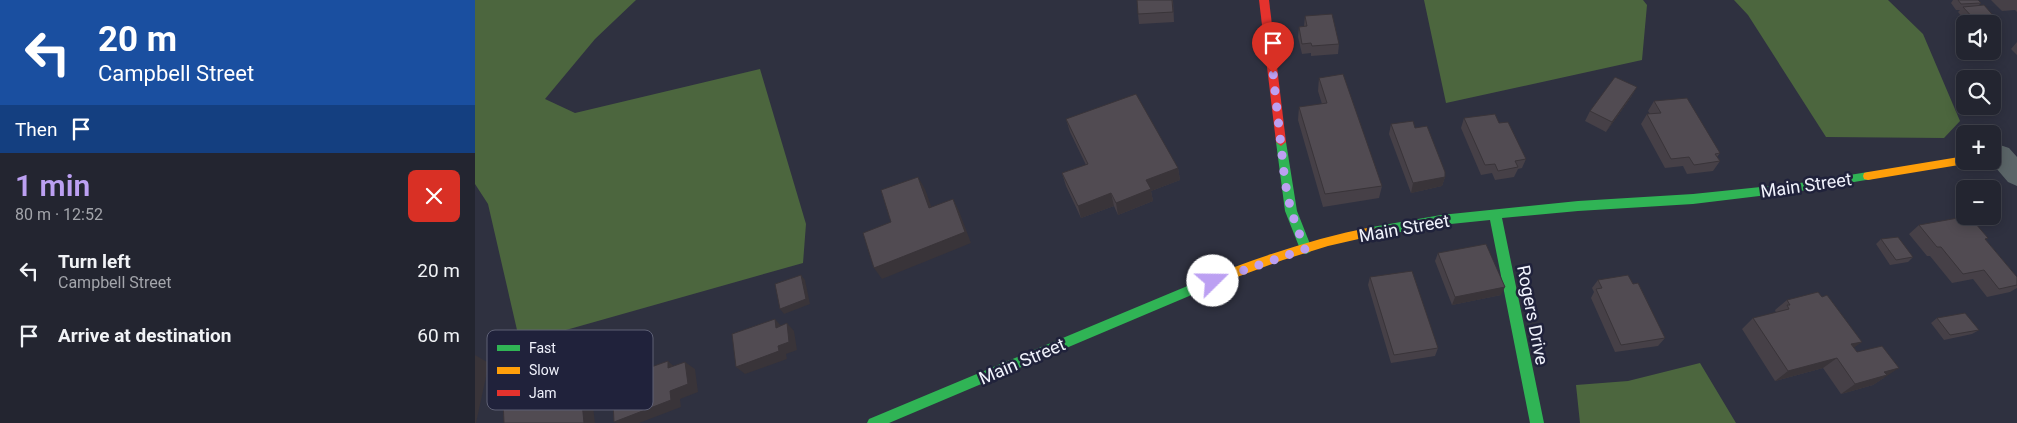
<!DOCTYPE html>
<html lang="en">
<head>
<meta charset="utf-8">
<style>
	body { margin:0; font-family:Roboto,sans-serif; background:#2f313c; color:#f1f3f6; height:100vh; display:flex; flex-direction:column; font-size:19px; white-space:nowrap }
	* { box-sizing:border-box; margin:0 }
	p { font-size:16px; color:#a3a5ab }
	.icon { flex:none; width:28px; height:28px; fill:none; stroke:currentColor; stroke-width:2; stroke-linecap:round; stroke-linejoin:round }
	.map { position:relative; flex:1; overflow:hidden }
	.sheet { display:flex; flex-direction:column; background:#232530; width:475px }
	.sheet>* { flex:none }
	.top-card { background:#1a4fa0; color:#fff; overflow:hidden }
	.tools { position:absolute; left:1481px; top:15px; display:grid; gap:10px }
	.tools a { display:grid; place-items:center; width:45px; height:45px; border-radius:8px; background:#232530; box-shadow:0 2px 12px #0003,0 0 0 1px #40424c; font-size:25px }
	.pin { position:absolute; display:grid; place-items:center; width:42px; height:42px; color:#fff; margin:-51px -21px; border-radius:50% 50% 50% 0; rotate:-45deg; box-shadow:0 0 5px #0007 }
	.pin .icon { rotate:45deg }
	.me { position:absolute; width:55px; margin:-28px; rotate:68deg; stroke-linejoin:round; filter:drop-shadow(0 0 4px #0008) }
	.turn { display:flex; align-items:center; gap:18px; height:105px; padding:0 15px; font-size:22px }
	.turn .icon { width:65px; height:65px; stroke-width:2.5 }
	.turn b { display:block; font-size:35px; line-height:42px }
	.then { display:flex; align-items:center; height:48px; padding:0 15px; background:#0003; gap:10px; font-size:19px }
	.round { display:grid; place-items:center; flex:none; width:52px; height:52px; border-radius:8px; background:#2f313c }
	.headline { display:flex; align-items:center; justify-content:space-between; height:85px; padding:0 15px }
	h1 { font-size:30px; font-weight:600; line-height:38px; color:#bca0f2 }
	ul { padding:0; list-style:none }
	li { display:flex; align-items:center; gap:15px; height:65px; padding:0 15px }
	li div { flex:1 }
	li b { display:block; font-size:19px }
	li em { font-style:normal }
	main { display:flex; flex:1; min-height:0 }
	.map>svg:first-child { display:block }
	.forest { fill:#4c663e }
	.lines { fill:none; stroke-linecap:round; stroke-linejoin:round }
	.street { fill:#5b6568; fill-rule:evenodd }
	.fast { fill:#30b455; fill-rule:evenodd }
	.slow { fill:#ff9f0a; fill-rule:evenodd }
	.jam { fill:#e5322d; fill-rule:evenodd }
	.wall { fill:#464047 }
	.shaded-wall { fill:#393439 }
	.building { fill:#514b52; stroke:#393439 }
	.route { stroke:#bca0f2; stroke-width:9; stroke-dasharray:0 16.2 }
	.labels { text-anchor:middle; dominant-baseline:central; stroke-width:5; stroke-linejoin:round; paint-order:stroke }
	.street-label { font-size:18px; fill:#f0f2fc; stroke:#20223b }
	.key { fill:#20223b; stroke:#5e6075; stroke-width:1 }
	.key-label { font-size:14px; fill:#f0f2fc }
</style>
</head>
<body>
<main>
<section class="sheet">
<div class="top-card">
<div class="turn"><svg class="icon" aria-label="left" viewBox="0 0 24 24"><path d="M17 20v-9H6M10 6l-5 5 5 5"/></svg><div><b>20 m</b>Campbell Street</div></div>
<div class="then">Then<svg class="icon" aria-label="arrive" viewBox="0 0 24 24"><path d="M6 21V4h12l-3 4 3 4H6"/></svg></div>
</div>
<div class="headline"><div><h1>1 min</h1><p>80 m · 12:52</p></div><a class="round" style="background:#d93025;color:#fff"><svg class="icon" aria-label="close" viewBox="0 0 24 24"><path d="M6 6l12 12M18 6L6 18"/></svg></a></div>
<ul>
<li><svg class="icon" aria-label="left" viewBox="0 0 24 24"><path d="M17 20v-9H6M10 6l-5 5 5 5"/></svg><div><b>Turn left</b><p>Campbell Street</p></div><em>20 m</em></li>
<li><svg class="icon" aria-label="arrive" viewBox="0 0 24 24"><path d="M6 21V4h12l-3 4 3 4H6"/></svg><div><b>Arrive at destination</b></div><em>60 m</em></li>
</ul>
</section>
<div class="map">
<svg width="1542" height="423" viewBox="0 0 1542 423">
	<rect width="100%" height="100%" fill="#2f3140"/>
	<path class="forest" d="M0,0H161L120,39L70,99L100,113L285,69L331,224L328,263L45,343L13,204L0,184Z
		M949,0H1168L1172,5L1167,60L971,103Z
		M1259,0H1413L1448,34L1485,121L1469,138L1351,137L1273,15Z
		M1225,363L1261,423H1105L1101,385L1153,381Z"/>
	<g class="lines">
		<path class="street" d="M1525,145L1534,148L1542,157V186L1533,182L1515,161H1518V147Z"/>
		<path class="fast" d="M806,138L811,142L822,211L837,249L835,252L831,254L827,252L825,249L810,211L801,142Z
			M1393,172L1397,173L1398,176L1397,179L1325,191L1218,204L1103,211L1027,218L1069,423H1055L1015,220L966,225L897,237L893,235L891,232L893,229L897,227L966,215L1103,201L1218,194L1325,183Z
			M722,282L726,283L728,287L726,291L414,423H392L394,419Z"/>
		<path class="slow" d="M1490,156V161H1495L1490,164L1393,180L1389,179L1388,176L1389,173L1393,172Z
			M897,227L901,229L903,232L901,235L853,246L808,260L722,292L718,291L716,287L718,283C776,260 835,239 897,227Z"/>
		<path class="jam" d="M784,0H794L811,142L806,146L801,142Z"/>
	</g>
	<path class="wall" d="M698,0L699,22L664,24L663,14Z
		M1478,0H1503L1506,3L1504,5L1522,20L1518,24H1493L1483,12L1485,10H1481L1476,3Z
		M1516,0H1542V12L1540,10L1527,11Z
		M830,16L864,44L863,54L836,56V53L827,54L823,37L824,27L829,26Z
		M1542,42V55L1536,49Z
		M844,78L907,186L904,198L848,207L823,120L824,107L847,104L843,91Z
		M1162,87L1156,97L1131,132L1110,121L1115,111Z
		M1179,101L1245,153L1242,157L1245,161L1238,171L1212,174L1208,166L1190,168L1166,124L1172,114H1175L1173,111Z
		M989,118L1024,123L1051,159L1047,168L1043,169L1039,177L1020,180L1017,173L1006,175L986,128Z
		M591,119L703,168L705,180L676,191L678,201L643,215L639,206L606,218L591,186L587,173L611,165L595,132Z
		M916,124L940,128L970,177L967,186L936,193L914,134Z
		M1444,225L1511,240L1542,277V288L1535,292L1512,297L1498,279L1477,283L1455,256H1452L1434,234Z
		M1406,239L1438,257L1433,262L1415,265L1401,244Z
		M963,253L1026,295L977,305L960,261Z
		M895,277L963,348L960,356L916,363L893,285Z
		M1123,280L1158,284L1190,338L1183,346L1140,352L1116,298L1119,292L1117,288Z
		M1312,300L1379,348L1382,352L1409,378L1407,379L1398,385L1366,394L1348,368L1300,381L1267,329L1278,318L1301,313L1300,310Z
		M1462,318L1504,330L1497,334L1469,340L1456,323Z"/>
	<path class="shaded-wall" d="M1162,87L1156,97L1131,132L1137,122Z
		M703,168L705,180L676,191L678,201L643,215L641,203L671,180Z
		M443,177L450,189L461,220L454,208Z
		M970,177L967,186L936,193L938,183Z
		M636,193L639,206L606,218L603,206Z
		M478,199L484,211L496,243L407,279L399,268Z
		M326,275L330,280L335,304L309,314L305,309Z
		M1030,287L1026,295L977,305L980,297Z
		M300,319L307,327L301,328Z
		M312,323L319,331L322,350L311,354L312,359L270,374L261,367L303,346Z
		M1387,342L1373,352L1376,344Z
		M0,355L14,363L1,423H0Z
		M1362,358L1348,368L1300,381L1313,371Z
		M193,361L202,369L193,368Z
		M210,362L220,369L223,392L205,399L206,407L164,423H142L139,422Z
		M1424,368L1398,385L1366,394L1380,384L1409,372Z
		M105,382L116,389L120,423H109Z
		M65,385L78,393L66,397Z"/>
	<path class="building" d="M662,0H697L698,12L663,14Z
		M1483,0H1503L1506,3L1486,4Z
		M1509,5L1522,20L1501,21L1488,7Z
		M857,14L864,44L837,46L836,43L827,44L824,27L832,26L830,16Z
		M868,74L907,186L850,194L824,107L852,103L844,78Z
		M1140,77L1162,87L1137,122L1115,111Z
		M661,94L703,168L671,180L676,189L641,203L636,193L603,206L587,173L613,164L591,119Z
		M1212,98L1245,153L1240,154L1245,161L1219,165L1214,157L1196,159L1172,114L1186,113L1179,101Z
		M1020,114L1024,123L1033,122L1051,159L1040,161L1043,167L1023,171L1020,164L1010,165L989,118Z
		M938,121L940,128L952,126L970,172V177L938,183L916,124Z
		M443,177L454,208L478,199L490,232L399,268L388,233L416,222L406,190Z
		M1494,216L1513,238L1510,239L1542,277V285L1524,289L1509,270L1488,274L1466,247H1462L1444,225Z
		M1423,237L1438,257L1421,260L1406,239Z
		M1011,244L1030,287L980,297L963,253Z
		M937,271L963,348L919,355L895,277Z
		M326,275L331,299L305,309L300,284Z
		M1153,275L1158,284L1163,283L1190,338L1146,345L1121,289L1127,288L1123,280Z
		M1343,292L1347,297L1352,295L1387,342L1376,344L1382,352L1407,346L1424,368L1409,372L1412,375L1380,384L1362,358L1313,371L1278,318L1314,309L1312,305H1315L1312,300Z
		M1490,313L1504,330L1475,335L1462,318Z
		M300,319L301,328L312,323L314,342L303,346L304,351L261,367L257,334Z
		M193,361V368L210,362L213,384L195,391L196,400L139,422L137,381Z
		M105,382L109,423H29L28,400L65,385L66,397Z"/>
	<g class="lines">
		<path class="route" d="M738,281L830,249L816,211L810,182L798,73"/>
	</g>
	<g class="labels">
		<g class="street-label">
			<text transform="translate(1331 185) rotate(-8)">Main Street</text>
			<text transform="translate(929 228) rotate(-10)">Main Street</text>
			<text transform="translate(1058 315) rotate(79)">Rogers Drive</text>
			<text transform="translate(547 361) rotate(-23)">Main Street</text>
		</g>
	</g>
	<rect x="12" y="330" width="166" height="80" rx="8" class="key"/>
	<rect x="22" y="345" width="23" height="6" fill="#30b455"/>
	<rect x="22" y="367" width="23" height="7" fill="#ff9f0a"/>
	<rect x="22" y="390" width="23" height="6" fill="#e5322d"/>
	<g class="key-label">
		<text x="54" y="353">Fast</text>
		<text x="54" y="375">Slow</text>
		<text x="54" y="398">Jam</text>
	</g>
</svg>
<div class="tools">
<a><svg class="icon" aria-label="sound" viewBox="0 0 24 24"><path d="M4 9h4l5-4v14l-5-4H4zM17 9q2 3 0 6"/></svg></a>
<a><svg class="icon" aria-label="search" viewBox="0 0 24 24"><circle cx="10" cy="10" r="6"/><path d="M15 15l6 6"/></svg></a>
<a>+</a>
<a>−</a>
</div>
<div class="pin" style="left:798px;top:73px;background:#d93025"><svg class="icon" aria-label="arrive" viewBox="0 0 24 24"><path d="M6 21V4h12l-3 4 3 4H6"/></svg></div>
<svg class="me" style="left:738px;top:281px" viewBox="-20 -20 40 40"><circle r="19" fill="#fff"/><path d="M0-13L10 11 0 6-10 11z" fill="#bca0f2"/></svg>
</div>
</main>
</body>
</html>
